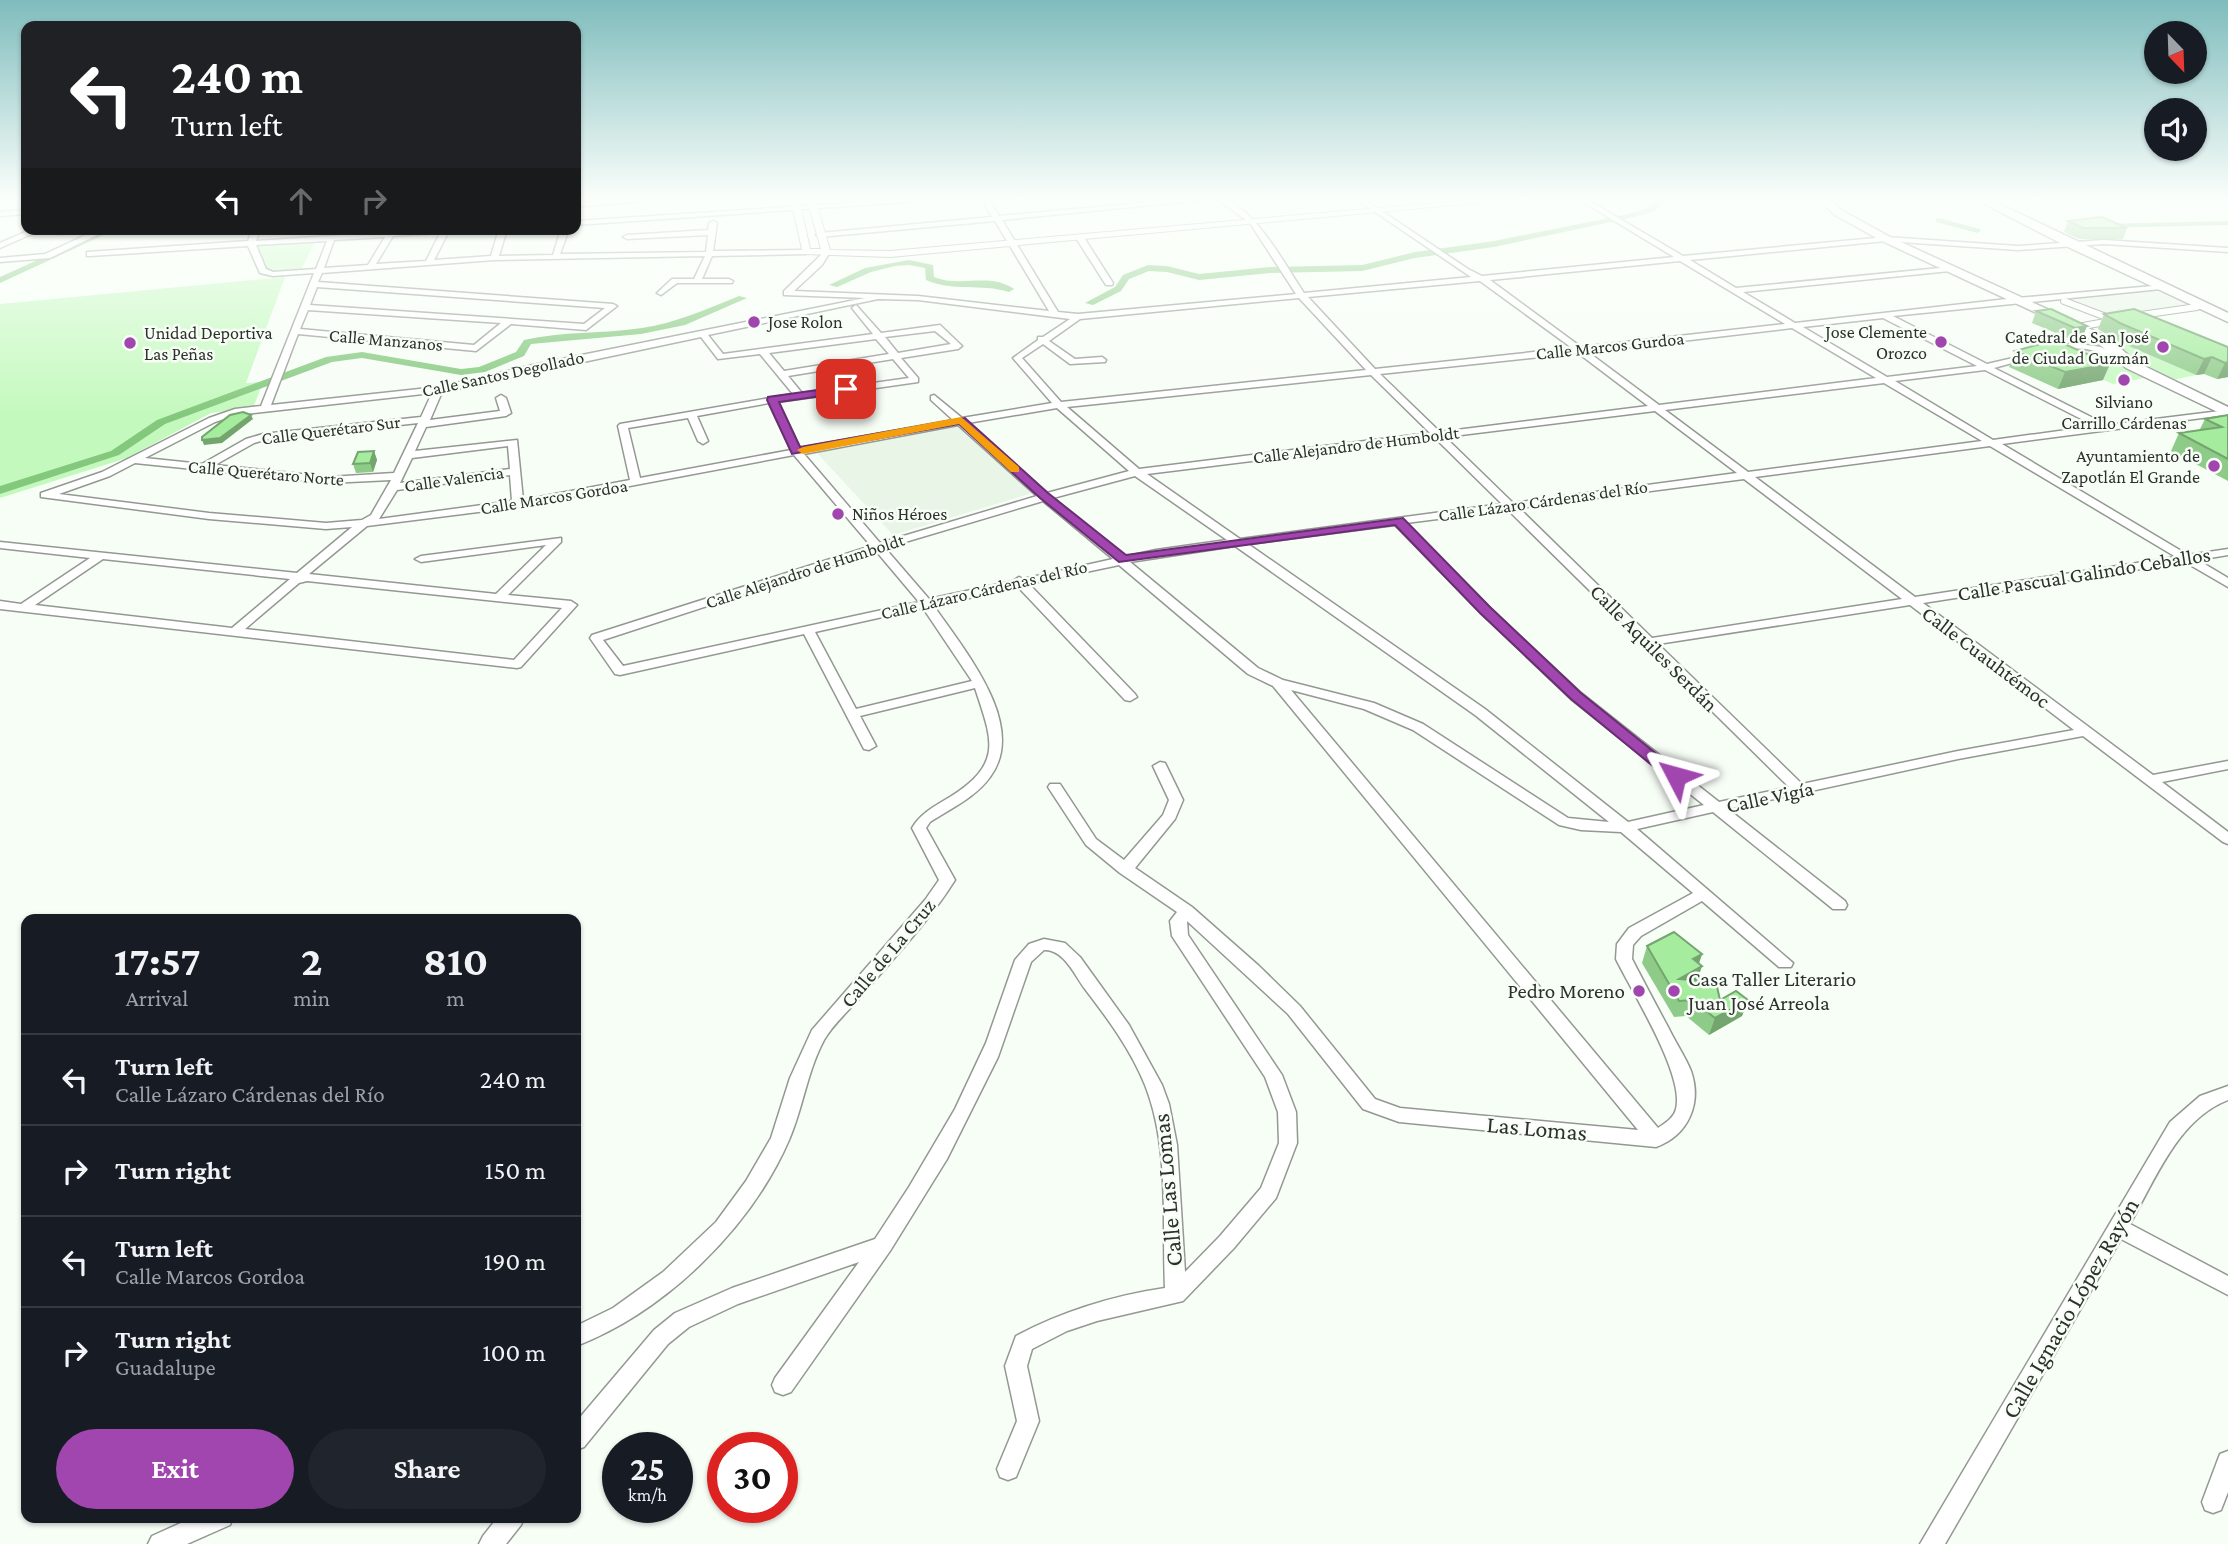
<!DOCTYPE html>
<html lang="en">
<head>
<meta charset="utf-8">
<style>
	body { margin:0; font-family:"Crimson Pro",serif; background:#20242c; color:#f1f3f6; height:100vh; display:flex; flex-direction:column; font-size:26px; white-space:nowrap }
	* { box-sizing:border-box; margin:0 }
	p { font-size:23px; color:#9ea1a6 }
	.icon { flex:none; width:38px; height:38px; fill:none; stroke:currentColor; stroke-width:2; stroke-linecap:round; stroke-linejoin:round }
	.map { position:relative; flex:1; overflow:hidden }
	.sheet { position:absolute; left:21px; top:914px; width:560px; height:609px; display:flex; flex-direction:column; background:#171b24; border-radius:14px; box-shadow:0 2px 5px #0004 }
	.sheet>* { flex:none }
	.hud { position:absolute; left:21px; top:21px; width:560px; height:214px; border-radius:14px; box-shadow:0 2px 5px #0004; background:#202124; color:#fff; overflow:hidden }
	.needle { width:46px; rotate:157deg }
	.tools { position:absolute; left:2144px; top:21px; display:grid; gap:14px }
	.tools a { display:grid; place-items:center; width:63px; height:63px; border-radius:50%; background:#171b24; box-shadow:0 2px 5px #0004; font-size:35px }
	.speed { position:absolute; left:602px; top:1432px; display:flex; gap:14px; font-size:35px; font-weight:700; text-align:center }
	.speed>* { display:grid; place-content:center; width:91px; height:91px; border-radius:50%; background:#171b24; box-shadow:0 2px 5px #0004; line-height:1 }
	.speed small { font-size:18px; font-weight:400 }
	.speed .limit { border:10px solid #d22; background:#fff; color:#111 }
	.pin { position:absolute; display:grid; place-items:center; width:60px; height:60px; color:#fff; margin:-30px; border-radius:14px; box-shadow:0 4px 10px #0006 }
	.me { position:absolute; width:77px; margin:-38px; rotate:309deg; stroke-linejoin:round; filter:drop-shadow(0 0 5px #0008) }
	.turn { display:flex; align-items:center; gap:24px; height:147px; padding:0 35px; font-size:32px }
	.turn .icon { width:91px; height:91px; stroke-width:2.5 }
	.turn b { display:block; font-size:49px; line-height:60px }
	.lanes { display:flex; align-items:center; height:66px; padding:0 35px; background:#0003; justify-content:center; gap:35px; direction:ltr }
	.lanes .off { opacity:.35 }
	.eta { display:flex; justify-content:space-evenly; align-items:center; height:119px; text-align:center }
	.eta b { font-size:42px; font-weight:700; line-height:49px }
	.cta { display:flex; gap:14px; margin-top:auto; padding:14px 35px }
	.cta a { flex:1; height:80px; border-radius:42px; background:#a145af; color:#fff; font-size:28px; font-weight:700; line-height:80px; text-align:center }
	.cta a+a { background:#20242c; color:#f1f3f6 }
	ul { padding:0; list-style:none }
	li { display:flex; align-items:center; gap:21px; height:91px; padding:0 35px; border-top:2px solid #363941 }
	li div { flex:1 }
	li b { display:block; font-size:26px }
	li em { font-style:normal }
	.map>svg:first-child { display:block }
	.built { fill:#e9f5e7 }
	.green { fill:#c4f9be }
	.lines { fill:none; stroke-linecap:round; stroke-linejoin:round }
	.canal { fill:#83c87c; fill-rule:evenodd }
	.pedestrian-casing { stroke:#939992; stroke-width:8 }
	.minor-casing { stroke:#939992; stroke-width:3 }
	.tertiary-casing { stroke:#939992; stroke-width:2 }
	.primary-casing { stroke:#939992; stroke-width:3 }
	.pedestrian { stroke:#fff; stroke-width:6 }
	.minor { fill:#fff; fill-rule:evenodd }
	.tertiary { fill:#fff; fill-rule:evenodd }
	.primary { fill:#fff; fill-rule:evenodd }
	.wall { fill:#8ecb88 }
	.shaded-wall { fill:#74a56f }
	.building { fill:#a5ec9e; stroke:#74a56f; stroke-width:2 }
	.route { fill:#a145af; stroke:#692d72; stroke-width:2 }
	.slow { fill:#f59e0b }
	.poi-dot { fill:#a145af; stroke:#f7fef6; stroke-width:2.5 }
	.labels { text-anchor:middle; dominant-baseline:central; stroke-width:5; stroke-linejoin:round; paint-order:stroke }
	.far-poi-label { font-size:18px; fill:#2e302d; stroke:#f7fef6; text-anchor:start }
	.far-street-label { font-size:18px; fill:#2e302d; stroke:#f7fef6 }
	.street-label { font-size:21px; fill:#2e302d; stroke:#f7fef6 }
	.poi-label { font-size:21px; fill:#2e302d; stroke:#f7fef6; text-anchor:start }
	.near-street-label { font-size:24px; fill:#2e302d; stroke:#f7fef6 }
</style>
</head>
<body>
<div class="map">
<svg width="2228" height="1544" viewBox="0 0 2228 1544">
	<rect width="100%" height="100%" fill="#f7fef6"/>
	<path class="built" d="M2154,290L2191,306L2108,317L2072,300Z
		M956,425L1033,493L893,535L816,452Z"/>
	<path class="green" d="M316,240L301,270L266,273L249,246Z
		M285,277L246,383L263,382L253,408L211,413L127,458L0,498V304Z
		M2100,333L2196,375L2172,380L2136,363Z
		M2085,346L2149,377L2113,384L2043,354Z"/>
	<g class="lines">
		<path class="canal" d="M1657,199H1671L1653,212L1625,219L1494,247L1415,258L1362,271L1270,273L1199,280L1167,272L1149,271L1129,279L1121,291L1093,305L1085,303L1115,287L1123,275L1148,265L1167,266L1199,274L1270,267L1362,265L1415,252L1494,241L1624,215L1647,208Z
			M1939,218L1980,229L1981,231L1977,233L1936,222V218Z
			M2228,221V225L2099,228L2095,226L2099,224Z
			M106,229H117L0,283V277Z
			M909,260L933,265L934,277C959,288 990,272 1014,289L1009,292C981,283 953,292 926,280L925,268L909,265L895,266L871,272L837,287L829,285L865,268Z
			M739,296L747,298L685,325L641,334L531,344L524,356L485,372L461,375L362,358L332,362L165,424L119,455L0,494V486L111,451L157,420L326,357L362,352L461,369L479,367L516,352L524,340C562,331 603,334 642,328C676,323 707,309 739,296Z"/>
		<g class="pedestrian-casing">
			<path id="pedestrian" d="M2064,301L2114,320
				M2134,316L2197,307
				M2083,326L2111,321"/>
		</g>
		<g class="minor-casing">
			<path id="minor" d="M628,199H663L576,207V203Z
				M913,199H951L576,225V221Z
				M982,199H989L999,216L1183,199H1211L1002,220L1058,312L1078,314L1296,294L1250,223L1217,199C1251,199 1286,267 1304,293L1471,277L1356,199H1364L1468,269L1482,276L1674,257L1578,199H1586L1683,256L1886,237L2018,246L2104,240L2228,248V252L2104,244L2018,250L1886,241L1690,260L1736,288L1950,267L1954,269L1950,271L1743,292L1795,323L2007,299L2164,285L2165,287L2161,289L1893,316L1987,364L2030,354V358L1994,368L2107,425L2228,410V414L2225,415L2002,444L2188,555L2228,549V555L2198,560L2228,578V587L2185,562L1923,603L2153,775L2228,761V769L2162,782L2228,832V844L2223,842L2083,736L1958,759L1728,809L1845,901L1847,905L1845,909H1833L1713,812L1637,829L1793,963L1791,967H1779L1702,901L1641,936L1633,945L1632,959C1644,982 1656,1005 1668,1027C1675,1042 1685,1056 1691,1071C1702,1103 1689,1135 1656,1147L1399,1122L1363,1109L1288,1014L1187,921L1188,935L1282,1075L1296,1112L1297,1143L1276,1198L1234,1248L1183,1301L1097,1321L1067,1331L1032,1349L1027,1366L1039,1421L1016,1477L1008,1480L1000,1477L997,1469L1017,1421L1005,1366L1016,1336C1063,1311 1112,1296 1165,1288C1162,1222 1170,1148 1145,1085C1131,1050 1108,1019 1085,989C1075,976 1064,949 1044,950L1031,962L998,1057L947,1159L890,1251L791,1392L783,1395L775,1392L772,1385L775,1378L859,1262L738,1304L689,1327L668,1344L584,1447L576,1450V1422L654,1330L675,1313L732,1288L875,1239L909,1187L955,1109L986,1043L1015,960L1029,944L1044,939L1065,943L1080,957L1129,1025L1162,1085L1169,1104L1177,1145L1185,1272L1220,1236L1261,1188L1279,1143L1278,1112L1265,1077L1172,936L1170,921L1177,912L1120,873L1086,845L1048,787L1050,784H1060L1096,839L1124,860L1163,815L1169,800L1153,766L1160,762L1165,763L1183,800L1175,819L1135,868L1192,907L1259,966L1300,1006L1375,1099L1400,1108L1638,1130L1273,686L1248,674L1119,565L1029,584L1135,694L1137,697L1130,701L1125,700L1018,587L934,606C963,649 1029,725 990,777C976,797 950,809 930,822L926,828L955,880C928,923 891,961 858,1000C847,1012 832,1026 824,1040C807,1072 803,1108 789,1140C751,1228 665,1312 576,1346V1326L613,1308L663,1272L716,1222L746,1181L771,1138L790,1078L812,1030L925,900L939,880L912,828C921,813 935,806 950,797C1004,763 992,740 975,688L860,716L876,746L869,750L864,749L804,634L620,675L615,674L590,638L592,635L871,546L794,455L518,507L367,526L309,574L496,594L546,545L421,562L415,559L421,556L561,538V542L508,595L571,601L577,605L521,667L517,668L0,609V601L21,604L90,558L0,548V542L297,573L352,527L326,529L209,519L41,497V493L102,472L209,418L235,409L261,406L314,273L273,276L260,273L248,246L90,256H87V252L248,241L252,229H260L256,241L434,229H476L448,233L434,260L491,256L499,229H507L499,256L553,255L561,229H569L560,254L706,252L708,235L627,239L623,237L627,235L708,230L709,223L713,221L717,223L713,251L806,250L810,252L806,254L712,256L702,279H729L733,281L732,283H677L661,295L657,293L672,279H694L705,256L494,260L322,273L318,282L613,304L617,306L586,330L511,324L476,351L298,334L271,405L438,387L542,363L865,298L784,295V291L826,250L830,252L822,265L794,291L918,296L1049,311L995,221L820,237L816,235L820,233L992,217ZM440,233L426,261L376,264L393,236ZM385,237L368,265L324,268L334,240ZM327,241L316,269L273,272L266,269L256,245ZM1680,261L1785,324L1581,347L1490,280ZM1480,281L1572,348L1375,369L1308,297ZM317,287L605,308L584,324L310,305ZM1299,298L1366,370L1061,402L1022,358L1043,344L1070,364L1105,362L1106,360L1102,357L1075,359L1049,341L1080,319ZM878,299L918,300L1070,319L1043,337H1038V340L1013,358L1052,403L962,418L934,395L931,396V400L953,420L800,448L778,402L918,382V378L901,358L958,349L962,346L940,325L881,333L856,305L852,308L873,334L723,354L708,335ZM308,310L501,323L474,345L300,329ZM1883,318L1977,366L1887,377L1803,327ZM1792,328L1876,378L1659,405L1588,352ZM935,331L951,344L898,353L885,337ZM701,337L718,359L760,354L793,394L620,424L618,426L630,480L523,500L517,440L415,451L426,427L506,416L511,413L506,398L501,395L496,398L500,411L430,420L442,392ZM876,339L889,354L784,371L769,353ZM1578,353L1648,406L1440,432L1380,374ZM893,359L909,378L802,393L788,376ZM1985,370L2095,426L1993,440L1895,381ZM1371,375L1430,433L1139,469L1067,407ZM1884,383L1982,441L1748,472L1665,410ZM432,393L421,417L263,434L246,439L202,464L145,458L215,422L236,415ZM769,403L791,450L640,478L628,428L688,418L698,441L703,444L708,441L697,416ZM1057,408L1129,471L1047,493L968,423ZM1655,411L1737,473L1513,503L1445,437ZM418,423L394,473L329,477L215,465L254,443L264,440ZM958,425L1037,496L880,543L804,454ZM1435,438L1502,504L1240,539L1147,474ZM508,446L510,469L400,483L412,458ZM1990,446L2176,557L1915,597L1755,477ZM135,463L329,483L391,480L371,515L362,520L326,523L209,513L59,494L110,476ZM510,475L512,501L379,519L397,490ZM1135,476L1227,540L1156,550L1123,557L1053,498ZM1744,479L1902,599L1652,638L1519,508ZM1043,501L1113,559L1023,579L1019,577L1013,581L929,599L885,548ZM1508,510L1789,787L1719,802L1581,693L1489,607L1406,523ZM1395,525L1481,613L1571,699L1704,805L1628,822L1485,709L1248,544ZM1235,546L1475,715L1609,822L1568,818L1423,724L1374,703L1283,680L1258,668L1130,562ZM876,551L919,602L623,666L603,640ZM103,559L290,579L232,628L35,605ZM307,581L562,608L514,660L245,629L299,583ZM1910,605L2074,730L1958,751L1802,784L1658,644ZM923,608L972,681L856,709L815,632ZM1291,690L1364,709L1413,730L1559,825L1581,830L1621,832L1693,893L1629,928L1617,944L1616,959C1632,992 1685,1075 1676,1109C1674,1118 1665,1123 1658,1128Z
				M2217,199H2228V202L2218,200Z
				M26,210V214L0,216V212Z
				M32,229H43L0,248V243Z
				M51,229H109L50,258L0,262V258L45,254L92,232L58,234Z
				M1077,236H1083L1113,283L1112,285H1106L1076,238Z
				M2073,343L2101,347L2131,363C2121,369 2106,355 2095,351C2080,346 2065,349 2050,353L2046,350Z
				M2228,1086V1100C2178,1119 2155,1180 2130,1224L2228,1276V1295L2121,1239L1945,1544H1920L2170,1122L2200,1096Z
				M2228,1451V1492L2221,1510L2213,1513L2205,1510L2202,1502L2220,1454Z
				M194,1517H233L230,1525L187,1544H148L152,1536Z
				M498,1517H524L521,1525L506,1544H479L483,1536Z"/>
		</g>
		<g class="tertiary-casing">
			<path id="tertiary" d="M791,199H799L810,249H821L807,199H815L830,250L890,251L1482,199H1518L890,257L803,254Z"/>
		</g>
		<g class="primary-casing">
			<path id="primary" d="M1817,199H1829L1843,211L1890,237L2108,337L2136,362L2228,407V417L2126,368L2098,343L2073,330L1882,241L1835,215Z
				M1975,199H1989L2228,313V322L2068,247Z"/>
		</g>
		<use href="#pedestrian" class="pedestrian"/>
		<use href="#minor" class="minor"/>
		<use href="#tertiary" class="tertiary"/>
		<use href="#primary" class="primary"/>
	</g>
	<path class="wall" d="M2068,221L2127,228L2123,239H2079L2064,232Z
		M2036,311L2087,326L2082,338L2070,339L2032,323Z
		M2104,314L2228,347V377L2217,379L2204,374L2196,375L2115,340L2098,329Z
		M2015,351L2103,380L2058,389L2009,367Z
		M2228,415V481L2171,451L2179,433L2199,431L2205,419Z
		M374,451L377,460L373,472L356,473L353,464Z
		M1647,946L1702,954L1699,964L1702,966L1697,981L1720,1000H1748L1742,1016L1709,1035L1686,1016L1674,1017L1642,963Z"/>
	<path class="shaded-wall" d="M2087,326L2082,338L2070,339L2075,328Z
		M2212,357L2204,374L2196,375L2204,359Z
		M2228,362V377L2217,379L2225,363Z
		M2110,364L2103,380L2058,389L2065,372Z
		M251,415L253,419L222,443L204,445L202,440Z
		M374,451L377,460L373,472L370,463Z
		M1702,954L1697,968L1702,966L1696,982L1679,979L1693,959Z
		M1748,1000L1742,1016L1709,1035L1715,1018Z"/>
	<path class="building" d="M2102,217L2127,228H2083L2068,221Z
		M2051,309L2087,326L2075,328L2036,311Z
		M2134,309L2228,347V362L2225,363L2212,357L2204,359L2122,324L2104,314Z
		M2055,340L2110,364L2065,372L2015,351Z
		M243,412L251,415L220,438L202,440V437L230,415Z
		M2228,415V459L2179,433L2222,427L2205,419Z
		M374,451L370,463L353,464L358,452Z
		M1674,932L1702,954L1693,959L1702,966L1679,979L1716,982L1720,1000L1736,991L1748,1000L1715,1018L1692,1000L1679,1001L1647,946Z"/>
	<linearGradient id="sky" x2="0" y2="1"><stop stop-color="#7fbcbd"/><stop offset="0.48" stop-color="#fbfffb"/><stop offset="1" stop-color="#fbfffb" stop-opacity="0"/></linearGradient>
	<rect width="2228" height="415" fill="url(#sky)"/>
	<path class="route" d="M846,386L851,389L850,392L779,402L800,447L965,418L1048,493L1126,555L1403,518L1490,607L1581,693L1684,776L1682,780H1670L1571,699L1480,613L1395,525L1119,562L1040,498L959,424L792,454L767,400L768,397Z"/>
	<path class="slow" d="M961,417L1019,467V472H1011L959,424L803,454L797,450L803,447Z"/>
	<g class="poi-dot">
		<circle cx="754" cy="322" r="7"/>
		<circle cx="1941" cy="342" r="7"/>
		<circle cx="130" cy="343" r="7"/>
		<circle cx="2163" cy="347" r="7"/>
		<circle cx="2124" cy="380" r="7"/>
		<circle cx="2214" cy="466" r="7"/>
		<circle cx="838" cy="514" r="7"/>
		<circle cx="1639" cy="991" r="7"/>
		<circle cx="1674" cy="991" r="7"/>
	</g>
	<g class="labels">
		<g class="far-poi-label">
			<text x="768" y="322">Jose Rolon</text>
			<text x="1927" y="332" text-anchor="end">Jose Clemente<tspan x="1927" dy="21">Orozco</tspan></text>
			<text x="144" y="333">Unidad Deportiva<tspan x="144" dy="21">Las Peñas</tspan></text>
			<text x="2149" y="337" text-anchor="end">Catedral de San José<tspan x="2149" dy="21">de Ciudad Guzmán</tspan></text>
			<text x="2124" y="402" text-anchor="middle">Silviano<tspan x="2124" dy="21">Carrillo Cárdenas</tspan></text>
			<text x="2200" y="456" text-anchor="end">Ayuntamiento de<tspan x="2200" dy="21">Zapotlán El Grande</tspan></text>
			<text x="852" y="514">Niños Héroes</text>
		</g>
		<g class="far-street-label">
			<text transform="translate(386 340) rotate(5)">Calle Manzanos</text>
			<text transform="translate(1610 346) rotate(-6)">Calle Marcos Gurdoa</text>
			<text transform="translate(503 374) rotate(-12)">Calle Santos Degollado</text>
			<text transform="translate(331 430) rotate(-7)">Calle Querétaro Sur</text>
			<text transform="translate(1356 445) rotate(-7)">Calle Alejandro de Humboldt</text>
			<text transform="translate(266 473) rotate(5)">Calle Querétaro Norte</text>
			<text transform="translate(454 479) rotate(-8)">Calle Valencia</text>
			<text transform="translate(554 497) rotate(-9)">Calle Marcos Gordoa</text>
			<text transform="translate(1543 501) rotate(-8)">Calle Lázaro Cárdenas del Río</text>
			<text transform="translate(805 571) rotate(-18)">Calle Alejandro de Humboldt</text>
			<text transform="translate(984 590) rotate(-13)">Calle Lázaro Cárdenas del Río</text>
		</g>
		<g class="street-label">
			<text transform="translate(2084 574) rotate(-9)">Calle Pascual Galindo Ceballos</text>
			<text transform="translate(1654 648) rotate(45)">Calle Aquiles Serdán</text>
			<text transform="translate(1986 657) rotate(37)">Calle Cuauhtémoc</text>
			<text transform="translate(1770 797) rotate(-12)">Calle Vigía</text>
			<text transform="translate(888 953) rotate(-50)">Calle de La Cruz</text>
		</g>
		<g class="poi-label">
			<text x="1688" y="979">Casa Taller Literario<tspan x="1688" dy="24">Juan José Arreola</tspan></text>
			<text x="1625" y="991" text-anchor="end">Pedro Moreno</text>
		</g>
		<g class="near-street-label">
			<text transform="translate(1537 1128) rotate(5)">Las Lomas</text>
			<text transform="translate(1167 1190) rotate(-95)">Calle Las Lomas</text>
			<text transform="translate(2070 1308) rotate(-60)">Calle Ignacio López Rayón</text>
		</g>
	</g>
</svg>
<div class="tools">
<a><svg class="needle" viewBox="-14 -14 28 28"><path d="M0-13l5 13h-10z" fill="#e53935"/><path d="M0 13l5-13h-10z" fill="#9ea1a6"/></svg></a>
<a><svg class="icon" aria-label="sound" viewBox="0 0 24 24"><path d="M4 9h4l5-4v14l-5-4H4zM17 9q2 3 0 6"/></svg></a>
</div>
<div class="speed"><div>25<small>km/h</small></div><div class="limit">30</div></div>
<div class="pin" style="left:846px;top:389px;background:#d93025"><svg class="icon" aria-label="arrive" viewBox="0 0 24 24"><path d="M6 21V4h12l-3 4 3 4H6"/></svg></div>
<svg class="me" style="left:1676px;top:776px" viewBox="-20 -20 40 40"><path d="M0-17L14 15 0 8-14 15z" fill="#a145af" stroke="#fff" stroke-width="4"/></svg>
<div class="hud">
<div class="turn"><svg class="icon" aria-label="left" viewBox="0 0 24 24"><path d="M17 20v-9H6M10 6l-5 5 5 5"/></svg><div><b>240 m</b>Turn left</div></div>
<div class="lanes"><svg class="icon" aria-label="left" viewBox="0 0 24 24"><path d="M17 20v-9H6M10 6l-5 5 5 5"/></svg><svg class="icon off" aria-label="ahead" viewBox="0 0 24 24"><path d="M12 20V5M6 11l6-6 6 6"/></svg><svg class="icon off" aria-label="right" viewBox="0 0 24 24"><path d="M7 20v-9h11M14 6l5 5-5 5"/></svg></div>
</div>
<section class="sheet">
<div class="eta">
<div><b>17:57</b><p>Arrival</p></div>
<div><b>2</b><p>min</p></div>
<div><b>810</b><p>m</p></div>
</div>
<ul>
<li><svg class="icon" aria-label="left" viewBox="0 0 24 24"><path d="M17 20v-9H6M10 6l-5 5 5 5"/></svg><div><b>Turn left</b><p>Calle Lázaro Cárdenas del Río</p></div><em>240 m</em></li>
<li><svg class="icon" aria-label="right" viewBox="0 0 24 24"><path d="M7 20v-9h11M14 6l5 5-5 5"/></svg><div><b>Turn right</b></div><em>150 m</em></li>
<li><svg class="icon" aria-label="left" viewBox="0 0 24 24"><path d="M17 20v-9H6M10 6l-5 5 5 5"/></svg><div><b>Turn left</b><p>Calle Marcos Gordoa</p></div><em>190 m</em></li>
<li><svg class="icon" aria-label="right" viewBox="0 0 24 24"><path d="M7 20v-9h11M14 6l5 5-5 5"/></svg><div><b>Turn right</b><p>Guadalupe</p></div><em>100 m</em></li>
</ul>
<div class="cta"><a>Exit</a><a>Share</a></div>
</section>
</div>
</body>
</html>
